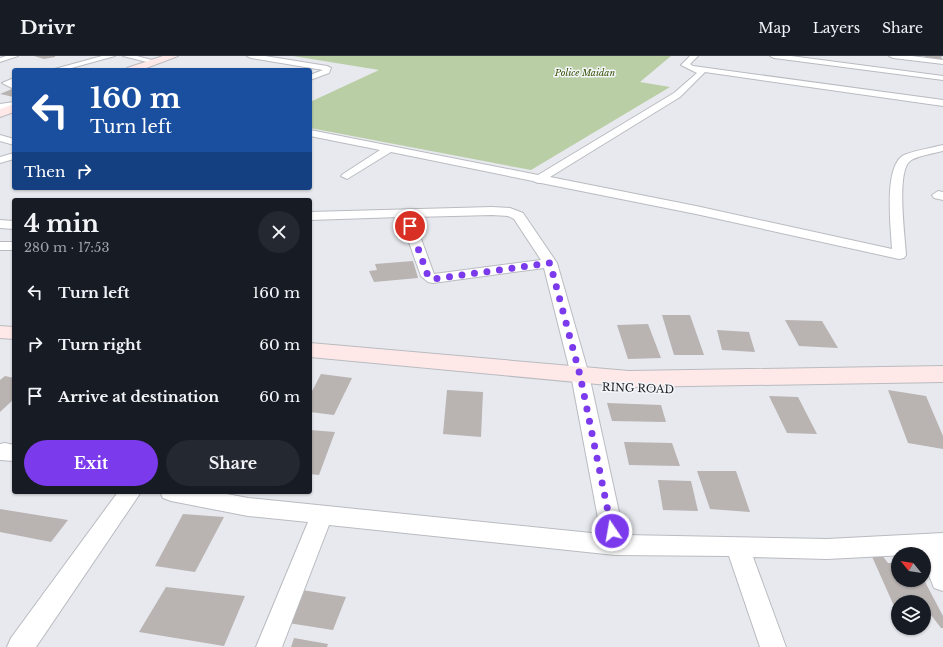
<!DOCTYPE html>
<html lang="en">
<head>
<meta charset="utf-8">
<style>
	body { margin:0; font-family:"Libre Baskerville",serif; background:#242831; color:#f1f3f6; height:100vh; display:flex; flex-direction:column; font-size:15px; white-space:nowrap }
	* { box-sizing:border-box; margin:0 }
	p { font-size:13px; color:#9ea1a6 }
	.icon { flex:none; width:22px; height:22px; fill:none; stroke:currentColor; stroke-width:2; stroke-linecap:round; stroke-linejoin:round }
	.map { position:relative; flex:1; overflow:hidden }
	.panel { position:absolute; left:12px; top:142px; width:300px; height:296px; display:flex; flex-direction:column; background:#171b24; border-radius:4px; box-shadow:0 1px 3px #0004 }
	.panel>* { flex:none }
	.banner { position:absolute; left:12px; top:12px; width:300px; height:122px; border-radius:4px; box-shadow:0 1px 3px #0004; background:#1a4fa0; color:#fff; overflow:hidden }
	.needle { width:26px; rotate:300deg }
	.buttons { position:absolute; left:891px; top:491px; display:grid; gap:8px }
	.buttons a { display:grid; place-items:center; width:40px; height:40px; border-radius:50%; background:#171b24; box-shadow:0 1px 3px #0004; font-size:20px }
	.pin { position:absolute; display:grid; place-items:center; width:34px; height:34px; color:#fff; margin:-17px; border:2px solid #fff; border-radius:50%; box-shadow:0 1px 4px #0007 }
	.me { position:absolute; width:44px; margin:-22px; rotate:348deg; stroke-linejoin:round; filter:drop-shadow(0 0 3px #0008) }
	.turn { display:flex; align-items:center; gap:14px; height:84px; padding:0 12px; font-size:18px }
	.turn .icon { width:52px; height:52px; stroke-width:2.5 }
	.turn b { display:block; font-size:28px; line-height:34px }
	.then { display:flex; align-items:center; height:38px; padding:0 12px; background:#0003; gap:8px; font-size:15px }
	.round { display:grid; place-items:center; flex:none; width:42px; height:42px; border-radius:21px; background:#242831 }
	.headline { display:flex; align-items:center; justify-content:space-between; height:68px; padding:0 12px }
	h1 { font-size:24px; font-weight:700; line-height:30px }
	.button { display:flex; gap:8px; margin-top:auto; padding:8px 12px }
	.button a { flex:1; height:46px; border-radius:24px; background:#7c3aed; color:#fff; font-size:16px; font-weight:700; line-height:46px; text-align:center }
	.button a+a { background:#242831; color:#f1f3f6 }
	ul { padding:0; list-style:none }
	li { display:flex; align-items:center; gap:12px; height:52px; padding:0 12px }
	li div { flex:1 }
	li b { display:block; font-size:15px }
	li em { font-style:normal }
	header { display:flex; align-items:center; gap:24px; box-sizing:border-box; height:56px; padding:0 20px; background:#171b24; border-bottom:1px solid #363941 }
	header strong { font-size:19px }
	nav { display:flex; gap:22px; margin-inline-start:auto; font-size:14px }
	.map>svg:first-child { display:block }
	.green { fill:#bacea5 }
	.building { fill:#b9b3b2 }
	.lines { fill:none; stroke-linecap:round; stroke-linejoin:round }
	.street-casing { stroke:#b9bbc0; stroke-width:2 }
	.secondary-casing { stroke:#b9bbc0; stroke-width:2 }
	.street { fill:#fff; fill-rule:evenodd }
	.secondary { fill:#fee9e8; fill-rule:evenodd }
	.route { stroke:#7c3aed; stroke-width:7; stroke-dasharray:0 12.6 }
	.labels { text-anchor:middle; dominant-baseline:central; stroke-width:3; stroke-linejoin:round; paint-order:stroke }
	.far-park-label { font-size:9px; font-style:italic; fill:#355100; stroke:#f4f6fb }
	.street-label { font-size:11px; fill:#252627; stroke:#f4f6fb }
</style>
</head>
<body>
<header>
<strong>Drivr</strong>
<nav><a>Map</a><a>Layers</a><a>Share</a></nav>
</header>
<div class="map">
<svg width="943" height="591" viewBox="0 0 943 591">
	<rect width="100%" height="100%" fill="#e7e9ee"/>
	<path class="green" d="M293,0H671L640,26L670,31L531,114L310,72V46L379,14Z"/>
	<path class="building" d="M34,0H55V1L44,3Z
		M925,0H943L941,1L943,4L924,1Z
		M12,33L14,34V41L0,38Z
		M413,205L418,222L374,226L369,215L377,214L375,208Z
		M662,259H690L704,299H674Z
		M785,264L822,265L838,292L799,290Z
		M648,268L661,302L628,303L617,269Z
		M717,274L749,276L755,296L722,294Z
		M321,318L352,322L334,359L310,356V339Z
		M5,320L14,322V343L0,356V324Z
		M447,334L483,336L481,381L443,378Z
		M888,334L926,340L943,380V393L908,387Z
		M769,340L798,341L817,378L787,377Z
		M607,347L661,349L666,366L612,365Z
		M310,374L335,376L319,419L310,418Z
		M624,386L672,387L680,410L629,409Z
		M697,415H736L750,456L710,453Z
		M658,424L691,425L698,455L663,454Z
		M0,453L68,464L51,486L0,476Z
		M183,458L224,461L195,516L155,510Z
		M870,496L881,498L888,507H898V524H924L943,560V572H941L931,559H924V546H898V559Z
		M166,531L245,540L224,590L139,576Z
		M302,534L346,541L333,574L288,567Z
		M294,582L328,588L327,591H291Z"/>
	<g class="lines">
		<g class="street-casing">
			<path id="street" d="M6,0H18L0,6V2Z
				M102,0H115L64,14H51Z
				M123,0H137L159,6L155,8Z
				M247,0H265L327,10L331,12L329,17L310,24V19L323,14L251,2Z
				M690,0H698L690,8L693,10L943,44V50L705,16L680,41L550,121L696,150L892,193C891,172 883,110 904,99C916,94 931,92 943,89V95C935,97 916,100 910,105C896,116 905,180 906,199L904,202L899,203L696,158L541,127H538L533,125L391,96L347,123L341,120L343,118L380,94L310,80V74L538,119L674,37L697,17L681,9Z
				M770,0H791L943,20V24L774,2Z
				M889,0H912L943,4V8L893,2Z
				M14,22V33L2,27Z
				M14,46V52L0,54V48Z
				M0,79L14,83V89L0,85Z
				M14,97V103L0,107V101Z
				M938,135L943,136V144L934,142L932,139Z
				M492,151L510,152L523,157L557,207L589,319L624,479L827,483L943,477V535L934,532L924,507V498L827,503L753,501L786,591H760L729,500L615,499L329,469L282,591H256L308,466L248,460L171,445L163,442L160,436H216L248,442L601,478L571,319L544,212L433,227L428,226L421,220L400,161L310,164V156ZM492,159L508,160L514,163L541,204L434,218L413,161Z
				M0,164L14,165V173L0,172Z
				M0,186H14V194H0Z
				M5,387L14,389V405L0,404V388Z
				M118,436H141L36,591H7L11,582Z"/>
		</g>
		<g class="secondary-casing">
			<path id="secondary" d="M163,0H178L141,14H126L127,12Z
				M14,48V56L0,61V53Z
				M0,270L14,271V283L0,282Z
				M310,287L629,315L943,310V326L629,331L310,301Z"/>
		</g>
		<use href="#street" class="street"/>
		<use href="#secondary" class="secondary"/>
	</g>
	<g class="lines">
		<path class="route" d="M410,170L428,220L433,223L550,207L580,319L612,475"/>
	</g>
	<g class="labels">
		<g class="far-park-label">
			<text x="585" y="16">Police Maidan</text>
		</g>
		<g class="street-label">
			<text transform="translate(638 332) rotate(2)">RING ROAD</text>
		</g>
	</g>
</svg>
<div class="buttons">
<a><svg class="needle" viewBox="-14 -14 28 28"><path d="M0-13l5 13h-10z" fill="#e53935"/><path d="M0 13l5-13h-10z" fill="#9ea1a6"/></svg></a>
<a><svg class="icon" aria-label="layers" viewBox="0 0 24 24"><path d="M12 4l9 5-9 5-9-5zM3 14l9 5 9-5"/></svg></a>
</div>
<div class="pin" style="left:410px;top:170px;background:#d93025"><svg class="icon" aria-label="arrive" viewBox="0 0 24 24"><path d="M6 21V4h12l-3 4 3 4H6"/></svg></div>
<svg class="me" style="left:612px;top:475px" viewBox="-20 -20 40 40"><circle r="17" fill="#7c3aed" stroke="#fff" stroke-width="3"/><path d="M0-11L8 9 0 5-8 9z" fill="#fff"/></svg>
<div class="banner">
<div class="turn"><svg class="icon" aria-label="left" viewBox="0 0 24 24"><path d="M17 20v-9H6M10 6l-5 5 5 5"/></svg><div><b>160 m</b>Turn left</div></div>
<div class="then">Then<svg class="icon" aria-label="right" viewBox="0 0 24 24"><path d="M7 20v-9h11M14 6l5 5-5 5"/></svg></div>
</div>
<section class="panel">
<div class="headline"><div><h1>4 min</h1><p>280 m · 17:53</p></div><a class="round"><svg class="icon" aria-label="close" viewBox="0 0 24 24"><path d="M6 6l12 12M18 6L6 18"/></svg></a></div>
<ul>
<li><svg class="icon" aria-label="left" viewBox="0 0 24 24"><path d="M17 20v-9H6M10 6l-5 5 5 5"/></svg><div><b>Turn left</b></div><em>160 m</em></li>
<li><svg class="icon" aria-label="right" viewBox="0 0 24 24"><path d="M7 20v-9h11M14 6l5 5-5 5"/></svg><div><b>Turn right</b></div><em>60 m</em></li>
<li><svg class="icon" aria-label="arrive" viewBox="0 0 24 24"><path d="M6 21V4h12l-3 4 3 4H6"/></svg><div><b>Arrive at destination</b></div><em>60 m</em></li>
</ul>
<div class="button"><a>Exit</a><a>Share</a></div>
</section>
</div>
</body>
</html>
